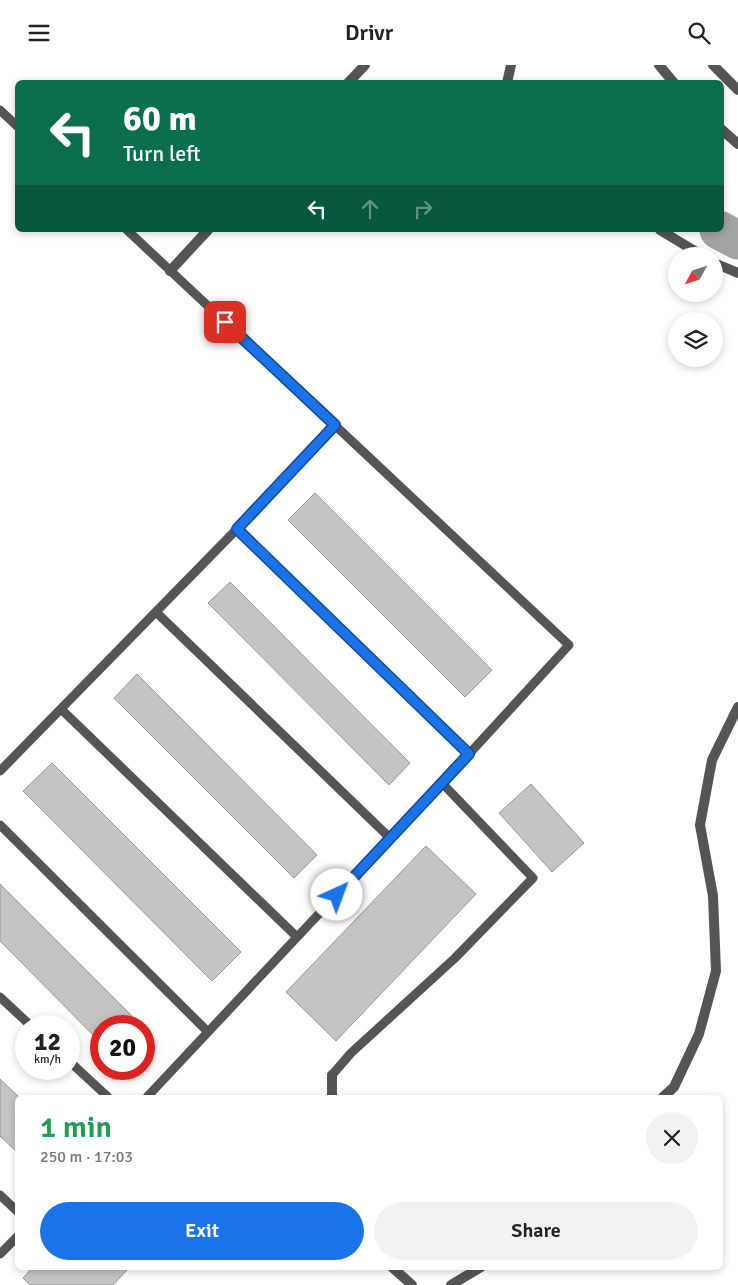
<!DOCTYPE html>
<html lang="en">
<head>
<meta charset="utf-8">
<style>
	body { margin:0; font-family:Signika,sans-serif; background:#f2f2f2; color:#222; height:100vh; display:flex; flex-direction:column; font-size:19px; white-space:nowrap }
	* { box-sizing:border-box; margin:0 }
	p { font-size:16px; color:#767676 }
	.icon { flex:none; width:28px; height:28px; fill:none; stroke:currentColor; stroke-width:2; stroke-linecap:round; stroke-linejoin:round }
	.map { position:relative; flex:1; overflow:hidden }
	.drawer { position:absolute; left:15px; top:1030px; width:708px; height:175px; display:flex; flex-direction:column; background:#fff; border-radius:8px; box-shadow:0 2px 8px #0003 }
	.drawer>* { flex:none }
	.banner { position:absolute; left:15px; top:15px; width:709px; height:152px; border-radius:8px; box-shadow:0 2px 8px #0003; background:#0b6e4f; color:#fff; overflow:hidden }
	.needle { width:32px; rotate:230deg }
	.tools { position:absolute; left:668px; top:182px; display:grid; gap:10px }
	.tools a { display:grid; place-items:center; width:55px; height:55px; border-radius:50%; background:#fff; box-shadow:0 2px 8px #0003; font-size:25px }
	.speed { position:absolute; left:15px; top:950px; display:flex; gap:10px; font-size:25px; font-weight:700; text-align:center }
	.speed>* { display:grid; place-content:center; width:65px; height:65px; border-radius:50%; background:#fff; box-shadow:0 2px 8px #0003; line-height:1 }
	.speed small { font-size:12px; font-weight:400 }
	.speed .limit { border:8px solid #d22; background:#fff; color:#111 }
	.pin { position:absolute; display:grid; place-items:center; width:42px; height:42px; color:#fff; margin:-21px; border-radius:10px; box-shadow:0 2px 8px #0006 }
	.me { position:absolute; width:55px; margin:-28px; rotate:43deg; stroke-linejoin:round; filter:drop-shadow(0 0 4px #0008) }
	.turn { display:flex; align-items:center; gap:18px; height:105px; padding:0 25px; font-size:22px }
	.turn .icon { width:65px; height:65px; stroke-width:2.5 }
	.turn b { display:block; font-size:35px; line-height:42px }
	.lanes { display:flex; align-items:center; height:48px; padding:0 25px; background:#0003; justify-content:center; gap:25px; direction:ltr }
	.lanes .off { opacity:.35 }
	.round { display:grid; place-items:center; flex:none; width:52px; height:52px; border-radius:26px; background:#f2f2f2 }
	.overview { display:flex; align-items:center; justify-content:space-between; height:85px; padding:0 25px }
	h1 { font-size:30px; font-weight:600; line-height:38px; color:#1e9e55 }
	.action { display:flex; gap:10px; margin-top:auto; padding:10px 25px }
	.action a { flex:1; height:58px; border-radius:30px; background:#1a73e8; color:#fff; font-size:20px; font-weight:600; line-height:58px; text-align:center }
	.action a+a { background:#f2f2f2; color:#222 }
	header { display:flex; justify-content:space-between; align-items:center; height:65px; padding:0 25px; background:#fff; font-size:22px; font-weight:600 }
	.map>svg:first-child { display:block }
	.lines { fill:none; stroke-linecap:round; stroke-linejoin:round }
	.river { stroke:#a3a3a3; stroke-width:39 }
	.building { fill:#c4c4c4; stroke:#999 }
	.service { stroke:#555; stroke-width:9 }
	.minor { stroke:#555; stroke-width:10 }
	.tertiary { stroke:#555; stroke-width:10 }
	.route-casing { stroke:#114b97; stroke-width:12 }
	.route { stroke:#1a73e8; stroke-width:9 }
</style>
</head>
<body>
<header><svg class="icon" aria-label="menu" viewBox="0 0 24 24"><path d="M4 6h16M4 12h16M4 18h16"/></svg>Drivr<svg class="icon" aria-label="search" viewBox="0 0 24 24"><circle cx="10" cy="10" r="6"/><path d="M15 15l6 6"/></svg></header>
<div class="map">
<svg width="738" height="1220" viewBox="0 0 738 1220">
	<rect width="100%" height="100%" fill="#fff"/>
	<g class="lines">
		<path class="river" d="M719,165L738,175"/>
	</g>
	<path class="building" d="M315,428L492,605L465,632L288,455Z
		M230,517L410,698L389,720L208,538Z
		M137,609L317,790L294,813L114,633Z
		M52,698L241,887L212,916L23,726Z
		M531,719L584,778L552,807L499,748Z
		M426,781L476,829L336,976L286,927Z
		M0,819L142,961H101V978L0,876Z
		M144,963L154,974L144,984Z
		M0,1014L19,1032L18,1088L0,1071Z
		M33,1202H130L113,1220H30L23,1213Z"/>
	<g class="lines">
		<path class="service" d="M0,45L18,62
			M127,165L569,580L469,689L147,1032
			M237,464L469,689
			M156,547L390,773
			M61,644L297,872
			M0,706L237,464L335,360
			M0,760L208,967
			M0,932L31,961
			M69,996L108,1032
			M332,1010L351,988L455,893L533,813L442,718
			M0,1130L18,1147
			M0,1189L18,1171"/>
		<path class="minor" d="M348,18L365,0
			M507,18L511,0
			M660,165L703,191
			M714,198L738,208
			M170,206L208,165
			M332,1032V1010
			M663,1032L674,1022L699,969L716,906L713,831L700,760L712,695L738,642
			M392,1202L412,1220
			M451,1220L481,1202"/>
		<path class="tertiary" d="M659,0L674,18
			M713,0L738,25
			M721,64L738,79"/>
	</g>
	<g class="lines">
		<g class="route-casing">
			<path id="route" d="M225,257L335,360L237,464L469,689L337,830"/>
		</g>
		<use href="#route" class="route"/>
	</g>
</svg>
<div class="tools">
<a><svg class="needle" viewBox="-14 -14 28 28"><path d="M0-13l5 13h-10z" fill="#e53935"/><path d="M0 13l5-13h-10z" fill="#767676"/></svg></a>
<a><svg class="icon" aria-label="layers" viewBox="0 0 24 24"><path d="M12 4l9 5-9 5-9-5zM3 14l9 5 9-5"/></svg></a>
</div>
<div class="speed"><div>12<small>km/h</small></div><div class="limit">20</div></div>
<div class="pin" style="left:225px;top:257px;background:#d93025"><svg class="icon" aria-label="arrive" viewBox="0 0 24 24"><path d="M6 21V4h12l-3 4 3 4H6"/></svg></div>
<svg class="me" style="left:337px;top:830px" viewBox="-20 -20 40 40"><circle r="19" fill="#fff"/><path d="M0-13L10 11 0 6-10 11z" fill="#1a73e8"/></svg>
<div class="banner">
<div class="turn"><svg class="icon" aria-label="left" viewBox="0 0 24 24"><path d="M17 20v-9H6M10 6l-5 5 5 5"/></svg><div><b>60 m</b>Turn left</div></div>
<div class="lanes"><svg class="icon" aria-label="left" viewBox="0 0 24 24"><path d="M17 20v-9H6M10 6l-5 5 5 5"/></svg><svg class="icon off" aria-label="ahead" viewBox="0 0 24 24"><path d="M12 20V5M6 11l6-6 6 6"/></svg><svg class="icon off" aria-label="right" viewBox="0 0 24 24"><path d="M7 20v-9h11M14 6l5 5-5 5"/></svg></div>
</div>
<section class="drawer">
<div class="overview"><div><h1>1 min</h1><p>250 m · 17:03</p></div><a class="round"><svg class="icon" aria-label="close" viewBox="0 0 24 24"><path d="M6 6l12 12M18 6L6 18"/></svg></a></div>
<div class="action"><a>Exit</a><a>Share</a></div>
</section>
</div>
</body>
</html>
